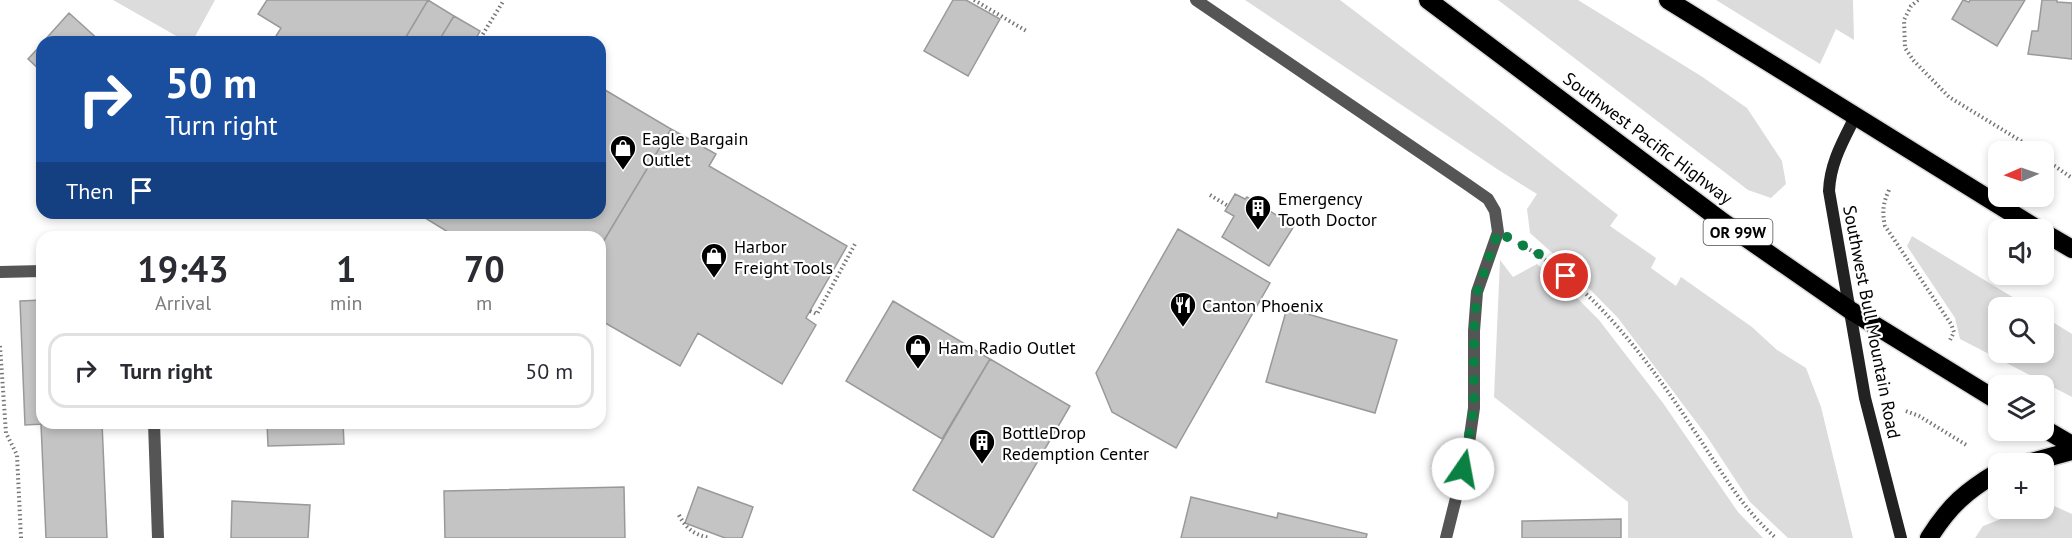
<!DOCTYPE html>
<html lang="en">
<head>
<meta charset="utf-8">
<style>
	body { margin:0; font-family:"PT Sans",sans-serif; background:#f7f7f7; color:#2b2b33; height:100vh; display:flex; flex-direction:column; font-size:22px; white-space:nowrap }
	* { box-sizing:border-box; margin:0 }
	p { font-size:20px; color:#7c7c81 }
	.icon { flex:none; width:33px; height:33px; fill:none; stroke:currentColor; stroke-width:2; stroke-linecap:round; stroke-linejoin:round }
	.map { position:relative; flex:1; overflow:hidden }
	.side { position:absolute; left:36px; top:231px; width:570px; height:198px; display:flex; flex-direction:column; background:#fff; border-radius:18px; box-shadow:0 3px 9px #0003 }
	.side>* { flex:none }
	.hud { position:absolute; left:36px; top:36px; width:570px; height:183px; border-radius:18px; box-shadow:0 3px 9px #0003; background:#1a4fa0; color:#fff; overflow:hidden }
	.needle { width:39px; rotate:268deg }
	.tools { position:absolute; left:1988px; top:141px; display:grid; gap:12px }
	.tools a { display:grid; place-items:center; width:66px; height:66px; border-radius:12px; background:#fff; box-shadow:0 3px 9px #0003; font-size:30px }
	.pin { position:absolute; display:grid; place-items:center; width:51px; height:51px; color:#fff; margin:-26px; border:3px solid #fff; border-radius:50%; box-shadow:0 2px 6px #0007 }
	.me { position:absolute; width:66px; margin:-33px; rotate:12deg; stroke-linejoin:round; filter:drop-shadow(0 0 4px #0008) }
	.turn { display:flex; align-items:center; gap:21px; height:126px; padding:0 30px; font-size:27px }
	.turn .icon { width:78px; height:78px; stroke-width:2.5 }
	.turn b { display:block; font-size:42px; line-height:51px }
	.then { display:flex; align-items:center; height:57px; padding:0 30px; background:#0003; gap:12px; font-size:22px }
	.eta { display:flex; justify-content:space-evenly; align-items:center; height:102px; text-align:center }
	.eta b { font-size:36px; font-weight:800; line-height:42px }
	ul { padding:0; list-style:none }
	li { display:flex; align-items:center; gap:18px; height:75px; margin:0 12px 9px; padding:0 18px; border:3px solid #e1e1e2; border-radius:18px }
	li div { flex:1 }
	li b { display:block; font-size:22px }
	li em { font-style:normal }
	.map>svg:first-child { display:block }
	.green { fill:#dcdcdc }
	.building { fill:#c4c4c4; stroke:#999; stroke-width:1.5 }
	.lines { fill:none; stroke-linecap:round; stroke-linejoin:round }
	.highway-casing { stroke:#dbdbdb; stroke-width:21 }
	.path { stroke:#777; stroke-width:4; stroke-dasharray:1.5 3; stroke-linecap:butt }
	.lane { stroke:#555; stroke-width:12 }
	.street { stroke:#555; stroke-width:12 }
	.secondary { stroke:#222; stroke-width:12 }
	.highway { stroke:#000; stroke-width:18 }
	.route { stroke:#0b8043; stroke-width:10; stroke-dasharray:0 18 }
	.labels { text-anchor:middle; dominant-baseline:central; stroke-width:4.5; stroke-linejoin:round; paint-order:stroke }
	.shield { fill:#fff; stroke:#4c4c4c; stroke-width:1.5 }
	.shield-label { font-size:16px; font-weight:bold; fill:#000 }
	.poi-label { font-size:18px; fill:#000; stroke:#fff; text-anchor:start }
	.street-label { font-size:18px; fill:#000; stroke:#fff }
</style>
</head>
<body>
<div class="map">
<svg width="2072" height="538" viewBox="0 0 2072 538">
	<rect width="100%" height="100%" fill="#fff"/>
	<path class="green" d="M113,0H215L192,42H187Z
		M1245,0H1340L1499,121L1618,215L1610,226L1656,258L1651,268L1676,286L1681,277L1752,327L1777,350L1806,368L1821,407L1853,538H1788L1750,502L1706,435L1618,318L1569,268L1530,233L1527,209L1537,194L1497,169Z
		M1498,0H1578L1701,76L1747,108L1782,161L1786,184L1771,198L1748,190Z
		M1716,0H1853L1854,40L1836,29L1820,64Z
		M1912,236L2029,307L1998,308V352H2043V316L2072,334V397L1960,339L1955,318L1907,246Z
		M1500,260L1513,277L1537,264L1567,288L1599,320L1663,403L1738,512L1763,538H1628V502L1494,397Z
		M2043,501L2072,514V538H1975L1983,526L2027,509L2043,508Z"/>
	<path class="building" d="M267,0H428L403,42H275L273,41L281,28L258,14Z
		M428,0L454,16L438,42H403Z
		M953,0H966L1000,19L968,76L924,51Z
		M1963,0L1969,2L1970,0H2025L1997,46L1952,19Z
		M2042,0H2057V2L2072,3V59L2028,54L2032,31H2038Z
		M69,13L101,42H43Z
		M454,16L480,31L474,42H438Z
		M42,44V72L28,59Z
		M600,87L671,129L600,247V237H456L417,213H600Z
		M671,129L716,154L709,166L847,246L806,318L816,325L782,384L698,333L680,366L600,320V247Z
		M1235,194L1245,199L1247,197L1294,226L1269,266L1222,237L1234,216L1225,211Z
		M1178,229L1270,283L1176,448L1112,412L1096,373Z
		M186,232V237H125V234Z
		M42,300V423H63L25,425L20,301Z
		M893,301L990,359L942,439L846,381Z
		M1287,308L1397,340L1375,413L1266,382Z
		M990,359L1070,406L993,538L913,490Z
		M102,423L107,538H46L41,424Z
		M267,423H343L344,444L268,446Z
		M624,487L625,538H445L444,491Z
		M698,487L753,507L742,538H725L685,523Z
		M1191,497L1277,518L1278,513L1367,534L1366,538H1181Z
		M232,501L310,505L308,538H231Z
		M1621,519V538H1522V521Z"/>
	<g class="lines">
		<g class="highway-casing">
			<path id="highway" d="M1428,0L1723,222L1850,310L1998,401
				M1668,0L2039,230
				M2043,232L2072,249
				M2043,428L2072,445
				M2024,464L2072,451
				M1929,538C1949,506 1966,491 1998,472"/>
		</g>
		<path class="path" d="M974,0L1028,32
			M1918,0L1911,6L1904,20L1905,48L1914,61L1949,97L2021,141L2034,152
			M478,42L504,0
			M509,42L510,40
			M2043,158L2072,178
			M1889,190C1883,203 1882,212 1885,226L1951,324L1954,332L1950,340
			M1210,195L1228,206
			M1518,243C1590,282 1649,361 1693,429C1719,467 1741,508 1776,538
			M810,311L817,314L855,244
			M0,346L6,433L17,455L21,538
			M1906,411L1919,416L1968,446
			M679,515C686,529 695,535 710,538"/>
		<path class="lane" d="M0,272L42,271
			M154,423L158,538"/>
		<path class="street" d="M1196,0L1468,185L1488,199L1495,211L1498,232L1477,292L1474,331V408L1468,450L1446,538"/>
		<path class="secondary" d="M1855,117C1843,141 1830,163 1829,191L1865,398L1901,538"/>
		<use href="#highway" class="highway"/>
	</g>
	<g class="lines">
		<path class="route" d="M1463,469L1474,408V332L1477,292L1498,232L1539,254L1566,276"/>
	</g>
	<defs>
		<g id="shop-pin" transform="scale(1.35)"><path d="M0 17L-7.5 6A9.5 9.5 0 1 1 7.5 6Z" fill="#000" stroke="#fff"/><path d="M-5-2.5h2.3a2.7 3.5 0 0 1 5.4 0H5L5.5 6h-11ZM-1.5-2.5h3a1.5 2.3 0 0 0-3 0Z" fill="#fff"/></g>
		<g id="building-pin" transform="scale(1.35)"><path d="M0 17L-7.5 6A9.5 9.5 0 1 1 7.5 6Z" fill="#000" stroke="#fff"/><path d="M-4-6H4V6H1V3H-1V6H-4ZM-2.5-4.3h1.7v1.8h-1.7ZM.8-4.3h1.7v1.8H.8ZM-2.5-1h1.7V.8h-1.7ZM.8-1h1.7V.8H.8Z" fill="#fff"/></g>
		<g id="restaurant-pin" transform="scale(1.35)"><path d="M0 17L-7.5 6A9.5 9.5 0 1 1 7.5 6Z" fill="#000" stroke="#fff"/><path d="M-5-6h1v4h1v-4h1v4h1v-4h1v5L-1.5 .5V6h-2V.5L-5-1ZM5-6V6H3V1.5H1.5Q1.5-4 5-6Z" fill="#fff"/></g>
	</defs>
	<g fill-rule="evenodd">
		<use href="#shop-pin" x="623" y="148"/>
		<use href="#building-pin" x="1258" y="208"/>
		<use href="#shop-pin" x="714" y="256"/>
		<use href="#restaurant-pin" x="1183" y="305"/>
		<use href="#shop-pin" x="918" y="347"/>
		<use href="#building-pin" x="982" y="442"/>
	</g>
	<g class="labels">
		<rect class="shield" x="1703.5" y="219" width="69" height="26" rx="4.5"/>
		<g class="shield-label">
			<text x="1738" y="232">OR 99W</text>
		</g>
		<g class="poi-label">
			<text x="642" y="138">Eagle Bargain<tspan x="642" dy="21">Outlet</tspan></text>
			<text x="1278" y="198">Emergency<tspan x="1278" dy="21">Tooth Doctor</tspan></text>
			<text x="734" y="246">Harbor<tspan x="734" dy="21">Freight Tools</tspan></text>
			<text x="1202" y="305">Canton Phoenix</text>
			<text x="938" y="347">Ham Radio Outlet</text>
			<text x="1002" y="432">BottleDrop<tspan x="1002" dy="21">Redemption Center</tspan></text>
		</g>
		<g class="street-label">
			<text transform="translate(1648 138) rotate(37)">Southwest Pacific Highway</text>
			<text transform="translate(1872 322) rotate(79)">Southwest Bull Mountain Road</text>
		</g>
	</g>
</svg>
<div class="tools">
<a><svg class="needle" viewBox="-14 -14 28 28"><path d="M0-13l5 13h-10z" fill="#e53935"/><path d="M0 13l5-13h-10z" fill="#7c7c81"/></svg></a>
<a><svg class="icon" aria-label="sound" viewBox="0 0 24 24"><path d="M4 9h4l5-4v14l-5-4H4zM17 9q2 3 0 6"/></svg></a>
<a><svg class="icon" aria-label="search" viewBox="0 0 24 24"><circle cx="10" cy="10" r="6"/><path d="M15 15l6 6"/></svg></a>
<a><svg class="icon" aria-label="layers" viewBox="0 0 24 24"><path d="M12 4l9 5-9 5-9-5zM3 14l9 5 9-5"/></svg></a>
<a>+</a>
</div>
<div class="pin" style="left:1566px;top:276px;background:#d93025"><svg class="icon" aria-label="arrive" viewBox="0 0 24 24"><path d="M6 21V4h12l-3 4 3 4H6"/></svg></div>
<svg class="me" style="left:1463px;top:469px" viewBox="-20 -20 40 40"><circle r="19" fill="#fff"/><path d="M0-13L10 11 0 6-10 11z" fill="#0b8043"/></svg>
<div class="hud">
<div class="turn"><svg class="icon" aria-label="right" viewBox="0 0 24 24"><path d="M7 20v-9h11M14 6l5 5-5 5"/></svg><div><b>50 m</b>Turn right</div></div>
<div class="then">Then<svg class="icon" aria-label="arrive" viewBox="0 0 24 24"><path d="M6 21V4h12l-3 4 3 4H6"/></svg></div>
</div>
<section class="side">
<div class="eta">
<div><b>19:43</b><p>Arrival</p></div>
<div><b>1</b><p>min</p></div>
<div><b>70</b><p>m</p></div>
</div>
<ul>
<li><svg class="icon" aria-label="right" viewBox="0 0 24 24"><path d="M7 20v-9h11M14 6l5 5-5 5"/></svg><div><b>Turn right</b></div><em>50 m</em></li>
</ul>
</section>
</div>
</body>
</html>
